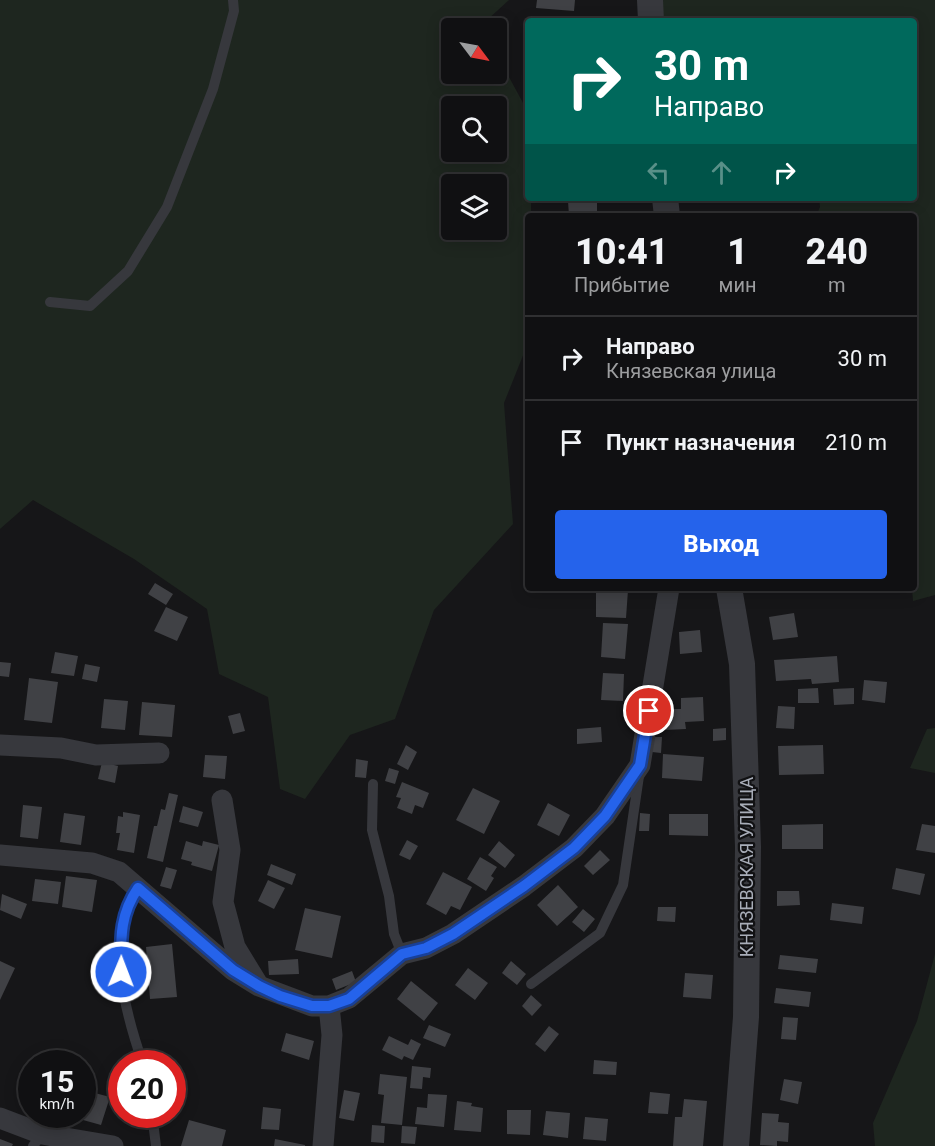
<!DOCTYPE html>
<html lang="ru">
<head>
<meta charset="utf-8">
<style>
	body { margin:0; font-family:Roboto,sans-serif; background:#19191b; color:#f1f3f6; height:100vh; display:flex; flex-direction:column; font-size:22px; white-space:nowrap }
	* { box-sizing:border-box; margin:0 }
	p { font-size:20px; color:#9c9d9f }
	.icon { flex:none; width:33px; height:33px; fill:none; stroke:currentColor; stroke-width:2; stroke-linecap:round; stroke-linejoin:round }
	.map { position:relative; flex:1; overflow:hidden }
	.drawer { position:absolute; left:525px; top:213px; width:392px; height:378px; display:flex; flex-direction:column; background:#101012; border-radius:6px; box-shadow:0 3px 15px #0003,0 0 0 2px #303032 }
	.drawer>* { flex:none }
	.top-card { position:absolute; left:525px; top:18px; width:392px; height:183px; border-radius:6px; box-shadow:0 3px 15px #0003,0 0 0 2px #303032; background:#00695c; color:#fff; overflow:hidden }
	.needle { width:39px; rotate:122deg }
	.fabs { position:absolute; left:441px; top:18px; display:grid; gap:12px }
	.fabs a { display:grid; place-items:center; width:66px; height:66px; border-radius:6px; background:#101012; box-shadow:0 3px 15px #0003,0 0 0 2px #303032; font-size:30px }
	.speed { position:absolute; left:18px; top:1050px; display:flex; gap:12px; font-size:30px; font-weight:700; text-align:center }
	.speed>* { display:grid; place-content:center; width:78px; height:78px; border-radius:50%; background:#101012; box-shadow:0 3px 15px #0003,0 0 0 2px #303032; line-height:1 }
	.speed small { font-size:15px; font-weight:400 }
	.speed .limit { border:9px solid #d22; background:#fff; color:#111 }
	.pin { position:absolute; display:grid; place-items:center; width:51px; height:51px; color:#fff; margin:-26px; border:3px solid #fff; border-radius:50%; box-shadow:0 2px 6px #0007 }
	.me { position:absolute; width:66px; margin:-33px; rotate:1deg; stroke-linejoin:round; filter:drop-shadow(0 0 4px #0008) }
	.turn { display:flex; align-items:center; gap:21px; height:126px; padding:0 30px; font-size:27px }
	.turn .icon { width:78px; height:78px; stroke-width:2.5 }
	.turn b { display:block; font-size:42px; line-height:51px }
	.lanes { display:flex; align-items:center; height:57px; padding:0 30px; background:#0003; justify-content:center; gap:30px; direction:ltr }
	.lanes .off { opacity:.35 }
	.eta { display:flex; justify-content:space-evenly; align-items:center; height:102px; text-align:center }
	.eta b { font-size:36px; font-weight:800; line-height:42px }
	.action { display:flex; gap:12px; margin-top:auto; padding:12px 30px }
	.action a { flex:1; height:69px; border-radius:6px; background:#2563eb; color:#fff; font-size:24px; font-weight:800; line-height:69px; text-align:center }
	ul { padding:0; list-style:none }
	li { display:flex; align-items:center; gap:18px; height:84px; padding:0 30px; border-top:2px solid #303032 }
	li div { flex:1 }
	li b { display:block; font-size:22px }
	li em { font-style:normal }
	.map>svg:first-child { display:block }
	.green { fill:#1e261f; fill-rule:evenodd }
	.building { fill:#404145 }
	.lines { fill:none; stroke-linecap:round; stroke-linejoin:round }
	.service { stroke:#37383d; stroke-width:10 }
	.minor { stroke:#37383d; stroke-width:21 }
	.tertiary { stroke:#37383d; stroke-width:26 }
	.route-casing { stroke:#184099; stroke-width:15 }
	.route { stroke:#2563eb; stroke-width:10 }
	.labels { text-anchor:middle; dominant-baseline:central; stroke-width:4.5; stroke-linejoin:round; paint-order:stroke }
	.street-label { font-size:18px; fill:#a8adb8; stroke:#111113 }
</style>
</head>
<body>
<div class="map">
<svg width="935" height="1146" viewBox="0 0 935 1146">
	<rect width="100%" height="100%" fill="#161618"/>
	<path class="green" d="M0,0H509L486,21L489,28H452V74H496L497,48L503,66L528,112V198H531V216H528V343L504,403L513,524L434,610L395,719L350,735L305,799L280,789L268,697L219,674L207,609L134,559L33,500L0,529ZM452,106H496V152H452ZM452,184H496V230H452Z
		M658,0H935V595L913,601L912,588H914V216H816L820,207L819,198H914V21H661Z
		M935,728V773L910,768L927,729Z
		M935,954V1146H875L873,1123L917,1021Z"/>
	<path class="building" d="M537,0H575L574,11L536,8Z
		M568,201H597V216H569Z
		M155,583L173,594L166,605L148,594Z
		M596,588L628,590L626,618L596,617Z
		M166,607L188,617L177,641L154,631Z
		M794,613L798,637L773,640L769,617Z
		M603,623L628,624L625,659L601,657Z
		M700,630L702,652L680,654L679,632Z
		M55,652L78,656L74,676L51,673Z
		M837,656L839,682L812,684L811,679L776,681L774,660Z
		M0,662L11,663L9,677L0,676Z
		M85,664L100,667L97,682L82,679Z
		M603,673L624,674L623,701L601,700Z
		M29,678L58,682L52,723L24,720Z
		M864,680L887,682L885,703L862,700Z
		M818,688L819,703H798V689Z
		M854,688V704L834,705L833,689Z
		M703,697L704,721L685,722L686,729L665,730L664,709H681V698Z
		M104,699L128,701L125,730L101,728Z
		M142,702L175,705L172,737L139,735Z
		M778,706L795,707L794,729L776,728Z
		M240,713L245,731L233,734L228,716Z
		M601,727L602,742L577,744V729Z
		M726,728V740L713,741V729Z
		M653,737H662L661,753L652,752Z
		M406,745L417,752L408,770L397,764Z
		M823,745L824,774L779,775L778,746Z
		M663,754L704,757L702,781L662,778Z
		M205,755L227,756L225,779L203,777Z
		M356,759L368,761L366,778L355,777Z
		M102,762L118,766L115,783L98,779Z
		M389,768L399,771L395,784L385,781Z
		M402,782L429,793L423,808L415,805L412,814L397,808L401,798L396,797Z
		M473,788L500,801L484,834L456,820Z
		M169,793L178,795L163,862L147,858L154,826H157L161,809L165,810Z
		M548,803L570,815L559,836L537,825Z
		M23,805L42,807L38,839L20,837Z
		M183,806L203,812L198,827L179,822Z
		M123,812L140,815L134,853L117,850L120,833H116L118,816L123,817Z
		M64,813L85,816L81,845L60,842Z
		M640,813L650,814L649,831H639Z
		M669,814H708V836L669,835Z
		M823,824V849H782V825Z
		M922,824L935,826V853L916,850Z
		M407,840L418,846L410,860L399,855Z
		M186,841L202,846L203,841L219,845L212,871L191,865L192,862L181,859Z
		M499,841L515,855L505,868L488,855Z
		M600,850L610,860L593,875L584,866Z
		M480,857L497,867L491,876L494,878L486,891L467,879Z
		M271,864L296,874L292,885L267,875Z
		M166,867L177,870L171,889L160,886Z
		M896,868L925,874L920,895L892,889Z
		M443,872L472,887L460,910L451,906L446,915L426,904Z
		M66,876L97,880L92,912L62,907Z
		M35,879L61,882L58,904L32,901Z
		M268,880L285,888L274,909L258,901Z
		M558,885L578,907L557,926L537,905Z
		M777,891H799L800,905L777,906Z
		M2,894L27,904L21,919L0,910Z
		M832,903L864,907L862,924L830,920Z
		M658,907H676L675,922L657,921Z
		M305,908L341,916L332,958L295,950Z
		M583,909L595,919L584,932L572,922Z
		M172,944L177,997L150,999L146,947Z
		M780,955L818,959L816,973L778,969Z
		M298,959L299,974L269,975L268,961Z
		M0,961L15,968L0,1000Z
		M511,961L526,974L517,985L502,973Z
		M468,968L488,983L475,1000L455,985Z
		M352,971L356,982L336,990L332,979Z
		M685,973L713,975L711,999L683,997Z
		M411,981L438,1003L424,1021L397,999Z
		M776,988L811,992L809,1007L774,1003Z
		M531,995L542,1005L532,1016L522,1006Z
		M783,1017L798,1018L796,1040L781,1039Z
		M429,1025L451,1034L445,1047L423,1038Z
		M549,1026L559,1034L545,1052L535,1044Z
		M286,1033L314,1041L309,1060L281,1051Z
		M389,1036L408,1045L411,1039L421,1044L413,1060L404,1056L402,1060L382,1050Z
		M594,1060L617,1062L616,1075L593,1074Z
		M412,1066L431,1068L430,1078L423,1077L422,1089L410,1088Z
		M380,1074L407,1077L402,1125L381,1123L384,1095L378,1094Z
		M784,1079L802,1082L798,1104L780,1100Z
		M344,1090L360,1093L354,1121L339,1118Z
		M91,1092L110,1097L101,1125L83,1120Z
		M650,1092L670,1094L668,1114L648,1113Z
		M428,1094L447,1095L444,1127L415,1124L417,1107L427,1108Z
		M684,1099L707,1101L703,1146H673L675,1117H682Z
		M457,1101L472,1103L471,1106L483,1108L481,1132L454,1130Z
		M263,1107L281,1109L279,1130L261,1129Z
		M507,1110H531L530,1135L507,1134Z
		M546,1111L570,1113L568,1138L543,1135Z
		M762,1113L779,1114L778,1122L789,1123L788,1142L777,1141V1146L760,1145Z
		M39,1114H59L57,1121Z
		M585,1117L608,1119L606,1141L583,1139Z
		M189,1120L226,1130L222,1146H181Z
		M372,1125L385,1126L384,1143L371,1142Z
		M402,1126L417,1127L415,1144L401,1143Z
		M0,1139L13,1144L12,1146H0Z
		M275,1139L305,1145V1146H274Z"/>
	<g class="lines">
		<path class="service" d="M50,302L90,306L128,271L167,207L213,89L234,11L233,0
			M373,784L372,830L389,896L394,934L402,954
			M138,888C104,937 125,1012 143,1064
			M531,984L600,933L623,885L639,776
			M152,1114L156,1146
			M33,1146L42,1134"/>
		<path class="minor" d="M0,745L61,748L96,755L159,753
			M222,800L230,850L223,902L235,947L257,983
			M0,855L92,863L119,872L233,970L259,986L312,1006H329L349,998L402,954L426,948L453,934L524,886L574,848L605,816L640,765L669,588
			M0,1118L42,1134L113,1146
			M323,1146L332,1035L329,1006"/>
		<path class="tertiary" d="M650,0L651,21
			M665,198L667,216
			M729,588L742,664L748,847L746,1017L736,1146"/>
	</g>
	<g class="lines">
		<g class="route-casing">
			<path id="route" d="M121,972C121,940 119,916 138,888L233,970L259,986L280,996L312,1006H329L349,999L402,954L426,948L453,934L524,886L574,848L605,816L640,765L649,711"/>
		</g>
		<use href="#route" class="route"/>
	</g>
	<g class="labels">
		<g class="street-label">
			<text transform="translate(746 867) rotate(-90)">КНЯЗЕВСКАЯ УЛИЦА</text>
		</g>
	</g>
</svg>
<div class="fabs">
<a><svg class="needle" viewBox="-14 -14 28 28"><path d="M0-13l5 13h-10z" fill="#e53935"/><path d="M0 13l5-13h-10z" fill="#9c9d9f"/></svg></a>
<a><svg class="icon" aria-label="search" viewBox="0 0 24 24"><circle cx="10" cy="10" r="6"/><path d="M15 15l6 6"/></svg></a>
<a><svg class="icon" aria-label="layers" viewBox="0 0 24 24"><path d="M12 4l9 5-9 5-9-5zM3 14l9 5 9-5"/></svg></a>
</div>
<div class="speed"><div>15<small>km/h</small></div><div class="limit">20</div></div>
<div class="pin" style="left:649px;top:711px;background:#d93025"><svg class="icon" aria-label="arrive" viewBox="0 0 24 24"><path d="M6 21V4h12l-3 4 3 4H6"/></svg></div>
<svg class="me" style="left:121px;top:972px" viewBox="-20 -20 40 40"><circle r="17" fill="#2563eb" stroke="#fff" stroke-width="3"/><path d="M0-11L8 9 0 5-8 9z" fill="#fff"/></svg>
<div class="top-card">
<div class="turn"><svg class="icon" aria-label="right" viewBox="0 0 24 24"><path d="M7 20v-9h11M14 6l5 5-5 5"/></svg><div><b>30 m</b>Направо</div></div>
<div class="lanes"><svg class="icon off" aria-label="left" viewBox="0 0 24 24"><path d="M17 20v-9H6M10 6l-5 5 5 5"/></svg><svg class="icon off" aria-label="ahead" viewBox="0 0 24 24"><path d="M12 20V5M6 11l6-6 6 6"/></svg><svg class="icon" aria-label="right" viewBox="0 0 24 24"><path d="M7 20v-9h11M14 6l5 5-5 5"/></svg></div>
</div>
<section class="drawer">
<div class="eta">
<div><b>10:41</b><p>Прибытие</p></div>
<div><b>1</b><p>мин</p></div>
<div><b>240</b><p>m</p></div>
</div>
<ul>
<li><svg class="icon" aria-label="right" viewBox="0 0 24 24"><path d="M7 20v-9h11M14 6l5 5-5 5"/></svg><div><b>Направо</b><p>Князевская улица</p></div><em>30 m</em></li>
<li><svg class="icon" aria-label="arrive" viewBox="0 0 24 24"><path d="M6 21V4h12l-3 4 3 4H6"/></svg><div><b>Пункт назначения</b></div><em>210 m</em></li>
</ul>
<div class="action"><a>Выход</a></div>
</section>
</div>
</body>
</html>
